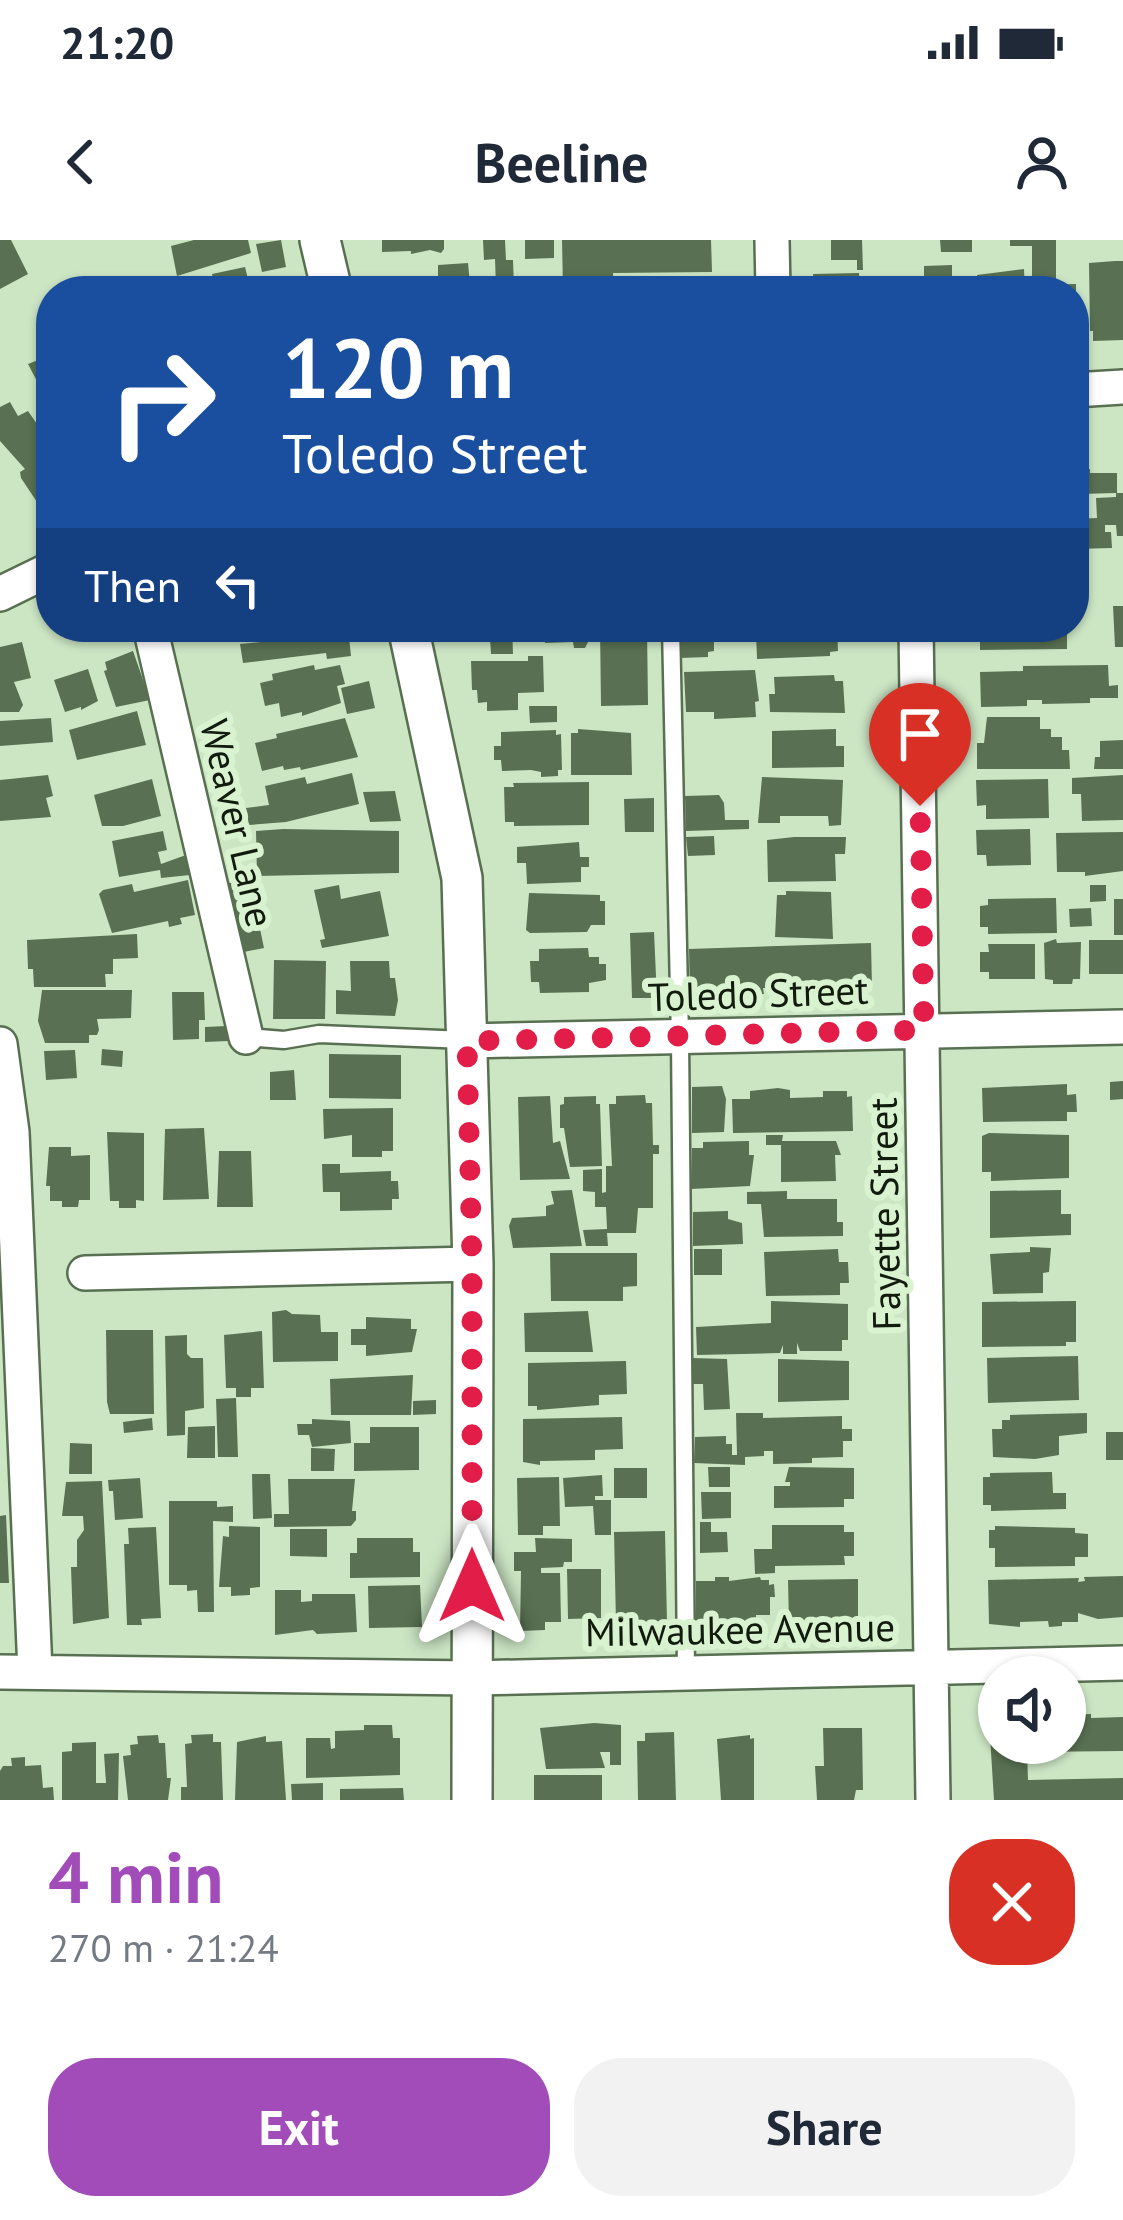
<!DOCTYPE html>
<html lang="en">
<head>
<meta charset="utf-8">
<style>
	body { margin:0; font-family:"PT Sans",sans-serif; background:#f2f2f3; color:#1f2937; height:100vh; display:flex; flex-direction:column; font-size:45px; white-space:nowrap }
	* { box-sizing:border-box; margin:0 }
	p { font-size:39px; color:#747a83 }
	.icon { flex:none; width:66px; height:66px; fill:none; stroke:currentColor; stroke-width:2; stroke-linecap:round; stroke-linejoin:round }
	.map { position:relative; height:1560px; overflow:hidden }
	.side { display:flex; flex-direction:column; background:#fff; flex:1 }
	.side>* { flex:none }
	.guide { position:absolute; left:36px; top:36px; width:1053px; height:366px; border-radius:48px; box-shadow:0 3px 9px #0004; background:#1a4fa0; color:#fff; overflow:hidden }
	.buttons { position:absolute; left:978px; top:1416px; display:grid; gap:24px }
	.buttons a { display:grid; place-items:center; width:108px; height:108px; border-radius:50%; background:#fff; box-shadow:0 3px 9px #0004; font-size:60px }
	.pin { position:absolute; display:grid; place-items:center; width:102px; height:102px; color:#fff; margin:-123px -51px; border-radius:50% 50% 50% 0; rotate:-45deg; box-shadow:0 0 12px #0007 }
	.pin .icon { rotate:45deg }
	.me { position:absolute; width:132px; margin:-66px; rotate:0deg; stroke-linejoin:round; filter:drop-shadow(0 0 9px #0008) }
	.turn { display:flex; align-items:center; gap:42px; height:252px; padding:0 48px; font-size:54px }
	.turn .icon { width:156px; height:156px; stroke-width:2.5 }
	.turn b { display:block; font-size:84px; line-height:102px }
	.then { display:flex; align-items:center; height:114px; padding:0 48px; background:#0003; gap:24px; font-size:45px }
	.round { display:grid; place-items:center; flex:none; width:126px; height:126px; border-radius:48px; background:#f2f2f3 }
	.summary { display:flex; align-items:center; justify-content:space-between; height:204px; padding:0 48px }
	h1 { font-size:72px; font-weight:800; line-height:90px; color:#a14cb9 }
	.action { display:flex; gap:24px; margin-top:auto; padding:24px 48px }
	.action a { flex:1; height:138px; border-radius:48px; background:#a14cb9; color:#fff; font-size:48px; font-weight:800; line-height:138px; text-align:center }
	.action a+a { background:#f2f2f3; color:#1f2937 }
	.status { display:flex; justify-content:space-between; align-items:center; height:84px; padding:0 60px; background:#fff; direction:ltr }
	.status svg { height:33px; fill:currentColor }
	header { display:flex; justify-content:space-between; align-items:center; height:156px; padding:0 48px; background:#fff; font-size:54px; font-weight:800 }
	.map>svg:first-child { display:block }
	.building { fill:#597152 }
	.lines { fill:none; stroke-linecap:round; stroke-linejoin:round }
	.service-casing { stroke:#586f51; stroke-width:21 }
	.minor-casing { stroke:#586f51; stroke-width:38 }
	.tertiary-casing { stroke:#586f51; stroke-width:44 }
	.service { stroke:#fff; stroke-width:16 }
	.minor { stroke:#fff; stroke-width:33 }
	.tertiary { stroke:#fff; stroke-width:39 }
	.route { stroke:#e11d48; stroke-width:21; stroke-dasharray:0 37.8 }
	.labels { text-anchor:middle; dominant-baseline:central; stroke-width:12; stroke-linejoin:round; paint-order:stroke }
	.street-label { font-size:39px; fill:#111b0e; stroke:#d9f3d0 }
</style>
</head>
<body>
<div class="status"><b>21:20</b><svg viewBox="0 0 49 12"><path d="M0 12V9h3v3zM5 12V6h3v6zM10 12V3h3v9zM15 12V0h3v12zM26 1h20v11H26zM47 4h2v5h-2z"/></svg></div>
<header><svg class="icon" aria-label="back" viewBox="0 0 24 24"><path d="M15 5l-7 7 7 7"/></svg>Beeline<svg class="icon" aria-label="person" viewBox="0 0 24 24"><circle cx="12" cy="8" r="4"/><path d="M4 21q1-7 8-7t8 7"/></svg></header>
<div class="map">
<svg width="1123" height="1560" viewBox="0 0 1123 1560">
	<rect width="100%" height="100%" fill="#cce6c4"/>
	<path class="building" d="M0,0H11L28,34L0,49Z
		M194,0H248L251,13L177,36L171,6Z
		M281,0L286,27L262,32L256,4Z
		M382,0H444V9L441,13L430,10L411,14V11L382,12Z
		M483,0H505L506,20H513L514,48H496L495,19L484,20Z
		M525,0H554V18L525,19Z
		M562,0H711L712,32L613,33L614,51H563Z
		M831,0H862L863,30H857V20H831Z
		M940,0H972V12H941Z
		M1010,0H1056V42H1032V6H1010Z
		M1115,21H1123V100L1093,101V91H1090L1089,23Z
		M468,23L470,44L485,39L486,51H419L418,38L438,36V25Z
		M952,25V46H963V51H924V26Z
		M245,27L248,39L258,37L261,51H216L212,34Z
		M1024,29L1025,51H977V35Z
		M859,33L860,51H814L813,34Z
		M1076,44V51H1031V45Z
		M51,115V168L28,124Z
		M10,162L18,176L28,171L44,194L51,189V252L37,262L21,238L20,232L25,229L0,201V167Z
		M1083,229H1090V233H1117V253H1123V296H1117L1116,285H1105V292H1111L1112,308L1074,309V279L1097,278L1096,258L1116,257V253L1080,254L1079,234Z
		M1113,366H1123V407H1115Z
		M260,387H348L351,416L327,419L326,413L243,423L240,404L261,402Z
		M465,387H512L513,414H491L490,398H465Z
		M544,387H588V402L585,408H574L573,402L545,403Z
		M600,387H647L648,465L601,466Z
		M679,387H714V411L708,412V417L680,418Z
		M766,387H837L838,411L830,412V416L757,419L756,392H766Z
		M980,387H1067V409L980,410Z
		M22,402L31,438L14,442L23,465L19,472H0V407Z
		M133,411L150,460L116,467L104,431L107,430L105,422Z
		M528,416H543L544,452L518,453V470L487,471V462L478,463L477,450H472L471,421H528Z
		M314,425L315,430L340,425L345,444L337,446L341,463L302,476V472L281,477L279,463L265,466L260,443L273,440L272,434Z
		M1108,425L1109,446L1118,445V458H1090V463L1042,464V460H1027V466L981,467L980,432L1023,431V426Z
		M88,429L98,461L81,470V467L65,472L54,440Z
		M755,430L759,461L755,462L756,477L714,479V472H686L684,432Z
		M834,435L835,441H843L845,473L770,472L769,454H775L774,437Z
		M369,441L375,468L347,474L341,448Z
		M529,466H557V482L530,483Z
		M137,471L146,505L77,520L69,490Z
		M987,477H1040V489H1051V497H1062V510H1069L1070,529H977V503H984Z
		M51,478L53,502L0,506V481Z
		M345,478L358,517L301,530L300,527L284,530L283,526L262,531L255,503L277,498L276,494Z
		M578,489L631,493L632,535H571V493H578Z
		M836,489V506H844V527L772,528V491Z
		M556,490V495L561,494L562,530H558V536L541,537V532L531,530L502,531L501,520H494V506H501V492Z
		M1123,500V529H1094L1095,517H1100V501Z
		M352,533L359,564L286,582L249,585L246,568L269,565L265,546L305,537L307,544Z
		M48,535L53,556L46,558L51,577L0,581V540Z
		M1123,535V580L1082,581L1081,554H1072V538Z
		M762,537L843,540L841,585L829,586L828,576H780V583H758Z
		M152,539L161,576L123,586H102L94,555Z
		M1048,539L1049,578L986,579V565L977,566L976,540Z
		M589,542V585L514,586V582H505L504,547H514L513,543Z
		M395,551L401,581L370,582L363,552Z
		M719,555L724,563L725,580H749V589L686,591L685,556Z
		M654,558V592H625L624,559Z
		M283,589L399,591V633L257,636L256,591Z
		M1030,589L1031,625L987,626L986,615H977L976,590Z
		M163,591L167,610L158,612L161,624L186,615L190,635L161,638L160,630L119,637L112,601Z
		M1123,592V631L1085,636V632H1057L1056,593Z
		M714,596L715,615L688,616L686,597Z
		M794,597H846L845,614H835L836,641L768,642L767,600Z
		M579,602L580,617H589V627H581V642L527,644L526,623H517V607Z
		M188,640L195,675L180,678L182,684L169,687L168,681L112,693L99,654L103,650L132,644L134,652Z
		M250,642L252,651L258,650L265,682L259,684L264,708L239,713L228,643Z
		M339,645L341,659L380,651L389,696L322,708L320,700L325,699L314,650Z
		M1090,645H1106V661L1090,662Z
		M786,651L831,652L833,699L775,697L777,655H786Z
		M529,653L600,655V661H605V685H591L587,692L530,693L526,690Z
		M1056,658L1057,693L988,694V687H980V666L988,665V659Z
		M1114,659H1123V695H1114Z
		M1091,668L1092,686L1070,687L1069,669Z
		M654,692L657,758H632L630,693Z
		M137,694L138,718L113,719V734H105L106,747H34L33,729H28L27,700Z
		M1056,699L1057,703L1081,702L1080,739H1073L1072,744H1053V740L1045,739L1044,703Z
		M1089,700H1123V734H1089Z
		M871,703L872,747L763,748L764,754L690,756L689,709Z
		M988,704H1035V739H989V732H980V712H989Z
		M588,708L589,717H599V724H606V740L589,743V752L540,753L539,742H531L530,721H539V709Z
		M274,720L326,721L325,779H273Z
		M350,721H389L390,738H395L398,760L395,776L336,774V750L351,751Z
		M42,750H132L131,778L97,779L99,790L97,795H89V803H45L38,781Z
		M172,752H204L205,780H199V799L173,800Z
		M227,786L228,801L205,802V787Z
		M102,809L123,811L122,827L101,825Z
		M75,810L77,838L46,840L44,811Z
		M329,814L401,815V859L329,858Z
		M294,830L296,860H270V832Z
		M1123,841V859L1110,860V842Z
		M1067,844V855L1076,854L1077,872H1067V881L983,882L982,848Z
		M722,846L726,859L724,892L692,893V847Z
		M778,848L790,850V858L823,857V851H847V857L852,856L853,891L733,893L732,859H750V851Z
		M645,855L646,863H652L653,905H659V914H653V968H638L636,993H607L608,1006H586L583,990L607,989L606,967H595V952L583,951V930L602,929V953L606,952V926H612L609,864H616V856Z
		M550,856L553,903L560,901L570,939L520,940L518,857Z
		M596,856V864H600L602,926L570,927L564,888H560V865L564,864V857Z
		M393,868V911H382V917H352V895L324,899L323,869Z
		M204,888L209,959L163,960L165,889Z
		M107,892L144,893V961L136,960V968H119V961H110Z
		M989,893L1069,895V938L991,941V932H982V896Z
		M766,895H783L782,901H836L841,915H835L836,941L781,942V905H766Z
		M749,901V915H754L750,946L691,949L692,908H703V902Z
		M49,907H71V916L90,915V960H79L78,967H62V961H50V946H46Z
		M219,911H251L253,967H217Z
		M322,924H340V933L391,931V941H398L399,959H392V970L340,971V952H323Z
		M572,950L582,1006L513,1008L509,986L512,978L546,976V966L554,964L551,951Z
		M1061,950V974H1071V995L990,998V951Z
		M787,951V959H837V982H843V996L764,997L761,964H747V952Z
		M728,971V979L742,983L743,1004L693,1006V972Z
		M1030,1007L1051,1008L1049,1032L1043,1033V1053L993,1054L990,1014L1030,1012Z
		M694,1009H722V1035H694Z
		M838,1009L839,1022H848L849,1043H840V1055L766,1056L764,1012Z
		M550,1013H637V1046L623,1047V1061H551Z
		M771,1061L848,1064V1100H842V1111H800L797,1103V1114H783V1105L780,1113L697,1115L696,1087L771,1083Z
		M1076,1061V1102H1066V1106L982,1107V1062Z
		M286,1070L292,1074L320,1075L321,1092H338V1121L273,1122L272,1072Z
		M588,1071L593,1112H525L524,1073Z
		M366,1077L411,1079V1089H417L412,1112L366,1116V1105H351V1089H366Z
		M106,1090H153L154,1174H110L107,1162Z
		M262,1091L264,1148H251V1157H236V1148H226L224,1095Z
		M187,1095V1114L191,1118H203L204,1168L185,1171V1195L167,1196L165,1096Z
		M1078,1116L1079,1160L988,1163L987,1118Z
		M692,1118L727,1119L730,1169L704,1170L703,1144H693Z
		M778,1119L849,1121V1160L778,1162Z
		M626,1121L627,1154L599,1155V1165L537,1170V1166H528V1123Z
		M413,1135L411,1175H331L330,1139Z
		M236,1158L238,1217H218L216,1159Z
		M436,1160V1174L413,1175V1161Z
		M736,1173H763V1178L842,1176V1189H852V1201H843V1217L812,1218V1223L773,1224V1211H764V1216L745,1217V1225L694,1223L695,1197L726,1196V1204H732V1215H737Z
		M1087,1173V1193L1059,1196V1215L1035,1219L993,1217L992,1189H1002V1180H1010V1175Z
		M622,1177L623,1209L595,1210V1220L540,1221V1225L523,1222V1179Z
		M152,1178L153,1190L124,1193L123,1182Z
		M312,1179L350,1181L351,1203L312,1207L309,1195H298L297,1184H312Z
		M215,1186V1218H187L188,1187Z
		M370,1187H419V1230L354,1231V1203H370Z
		M1106,1192H1123V1220H1106Z
		M70,1203L92,1204V1234H69Z
		M311,1208L335,1209L334,1231H311Z
		M708,1227H730V1247H709Z
		M789,1227L854,1228V1259H844V1267L774,1268V1246H790V1242H785Z
		M614,1228H647V1258H614Z
		M1052,1232L1053,1253H1066V1269L991,1271V1265H983V1237H990V1233Z
		M252,1234H270L272,1278L253,1279Z
		M602,1235L603,1256H595V1260H611V1295H595L593,1266L565,1267L563,1238Z
		M559,1237L560,1286H543V1295H518L517,1238Z
		M140,1238L143,1278L115,1280L113,1251H109L108,1240Z
		M288,1239H355L352,1271H356V1280L351,1286L274,1287V1274H289Z
		M102,1241L109,1378L73,1384L71,1327H77V1300L84,1290L83,1276H62L66,1242Z
		M701,1252H731V1278L702,1279Z
		M169,1261H217V1267L233,1266V1282L213,1281L214,1372H198L197,1350L187,1351V1345H169Z
		M6,1275L9,1343H0V1276Z
		M700,1282H711V1292H727L728,1312L700,1313Z
		M772,1285H844V1292H854V1316H844L845,1325L775,1326V1333L755,1334L754,1309H772Z
		M229,1286L260,1287V1347L250,1348V1355L231,1356V1347H219L223,1296L229,1297Z
		M995,1286L1075,1288V1293L1088,1294V1317H1075V1326L995,1327V1308H989V1290H995Z
		M156,1287L161,1378L141,1379L142,1385H127L124,1304H129L128,1288Z
		M290,1289H327V1317L290,1316Z
		M665,1291L667,1382L616,1383L614,1292Z
		M357,1298H413V1312H420V1337L350,1338V1313H357Z
		M535,1298L572,1299V1322H564L563,1327L541,1328V1333H560L561,1382H545V1390L520,1391L521,1331H514V1312H536Z
		M567,1329H601V1378L568,1379Z
		M1123,1336V1377L1098,1379L1078,1373V1382H1062V1386L1049,1387L1048,1381L1020,1382V1387L989,1384L988,1340L1079,1338L1078,1342L1085,1341L1084,1337Z
		M715,1337H729V1341L760,1337L761,1340H769V1345L774,1344L775,1357H770V1375H756V1382L722,1383L723,1390H696V1341H715Z
		M858,1339V1381L789,1386L788,1340Z
		M420,1345L422,1387L369,1388L368,1346Z
		M275,1350H301V1362L312,1361V1354H355L357,1392L317,1394L313,1390L275,1395Z
		M1091,1474V1478L1123,1477V1511L1027,1512L1028,1540L1123,1538V1560H994L990,1496H994L993,1480L999,1479V1503H1065V1475Z
		M594,1483L621,1485V1525H610V1512H600L605,1528L546,1529L540,1488Z
		M364,1485H392L393,1498H400V1535L306,1538V1498H330L331,1509L335,1508V1491L364,1490Z
		M823,1488H862L863,1550H856L854,1560H817L815,1526H824Z
		M674,1492L676,1560H638L637,1501H645V1493Z
		M213,1494V1502H221L223,1560H181V1547H187L185,1504L192,1503L191,1495Z
		M158,1495L159,1503H165L167,1538H171L168,1560H128L123,1516L131,1515L130,1505L138,1504L137,1496Z
		M750,1495V1499L754,1498V1560H721L717,1499Z
		M266,1496V1502L282,1501L286,1560H235L237,1502Z
		M96,1502V1543H106L104,1514L119,1513L118,1560H62V1512L72,1511V1503Z
		M25,1517V1526L41,1525L43,1548L53,1547L54,1560H0V1531L3,1526H12L11,1518Z
		M534,1535H602V1560H534Z
		M323,1543V1560H292L291,1544Z
		M403,1548L404,1560H340V1549Z"/>
	<g class="lines">
		<g class="service-casing">
			<path id="service" d="M671,387L680,798L686,1432
				M246,797L284,800L319,794L466,800"/>
		</g>
		<g class="minor-casing">
			<path id="minor" d="M772,0L773,51
				M1074,150L1123,147
				M0,354L51,329
				M150,387L246,797
				M916,387L933,1560
				M467,801L1123,787
				M0,804L12,892L35,1431
				M85,1033L473,1024
				M0,1432L472,1438L1123,1423"/>
		</g>
		<g class="tertiary-casing">
			<path id="tertiary" d="M320,0L332,51
				M408,387L462,638L473,1024L472,1560"/>
		</g>
		<use href="#service" class="service"/>
		<use href="#minor" class="minor"/>
		<use href="#tertiary" class="tertiary"/>
	</g>
	<g class="lines">
		<path class="route" d="M472,1346V1024L467,801L924,790L920,566"/>
	</g>
	<g class="labels">
		<g class="street-label">
			<text transform="translate(238 583) rotate(77)">Weaver Lane</text>
			<text transform="translate(758 753) rotate(-2)">Toledo Street</text>
			<text transform="translate(884 974) rotate(-91)">Fayette Street</text>
			<text transform="translate(740 1389) rotate(-1)">Milwaukee Avenue</text>
		</g>
	</g>
</svg>
<div class="buttons">
<a><svg class="icon" aria-label="sound" viewBox="0 0 24 24"><path d="M4 9h4l5-4v14l-5-4H4zM17 9q2 3 0 6"/></svg></a>
</div>
<div class="pin" style="left:920px;top:566px;background:#d93025"><svg class="icon" aria-label="arrive" viewBox="0 0 24 24"><path d="M6 21V4h12l-3 4 3 4H6"/></svg></div>
<svg class="me" style="left:472px;top:1346px" viewBox="-20 -20 40 40"><path d="M0-17L14 15 0 8-14 15z" fill="#e11d48" stroke="#fff" stroke-width="4"/></svg>
<div class="guide">
<div class="turn"><svg class="icon" aria-label="right" viewBox="0 0 24 24"><path d="M7 20v-9h11M14 6l5 5-5 5"/></svg><div><b>120 m</b>Toledo Street</div></div>
<div class="then">Then<svg class="icon" aria-label="left" viewBox="0 0 24 24"><path d="M17 20v-9H6M10 6l-5 5 5 5"/></svg></div>
</div>
</div>
<section class="side">
<div class="summary"><div><h1>4 min</h1><p>270 m · 21:24</p></div><a class="round" style="background:#d93025;color:#fff"><svg class="icon" aria-label="close" viewBox="0 0 24 24"><path d="M6 6l12 12M18 6L6 18"/></svg></a></div>
<div class="action"><a>Exit</a><a>Share</a></div>
</section>
</body>
</html>
